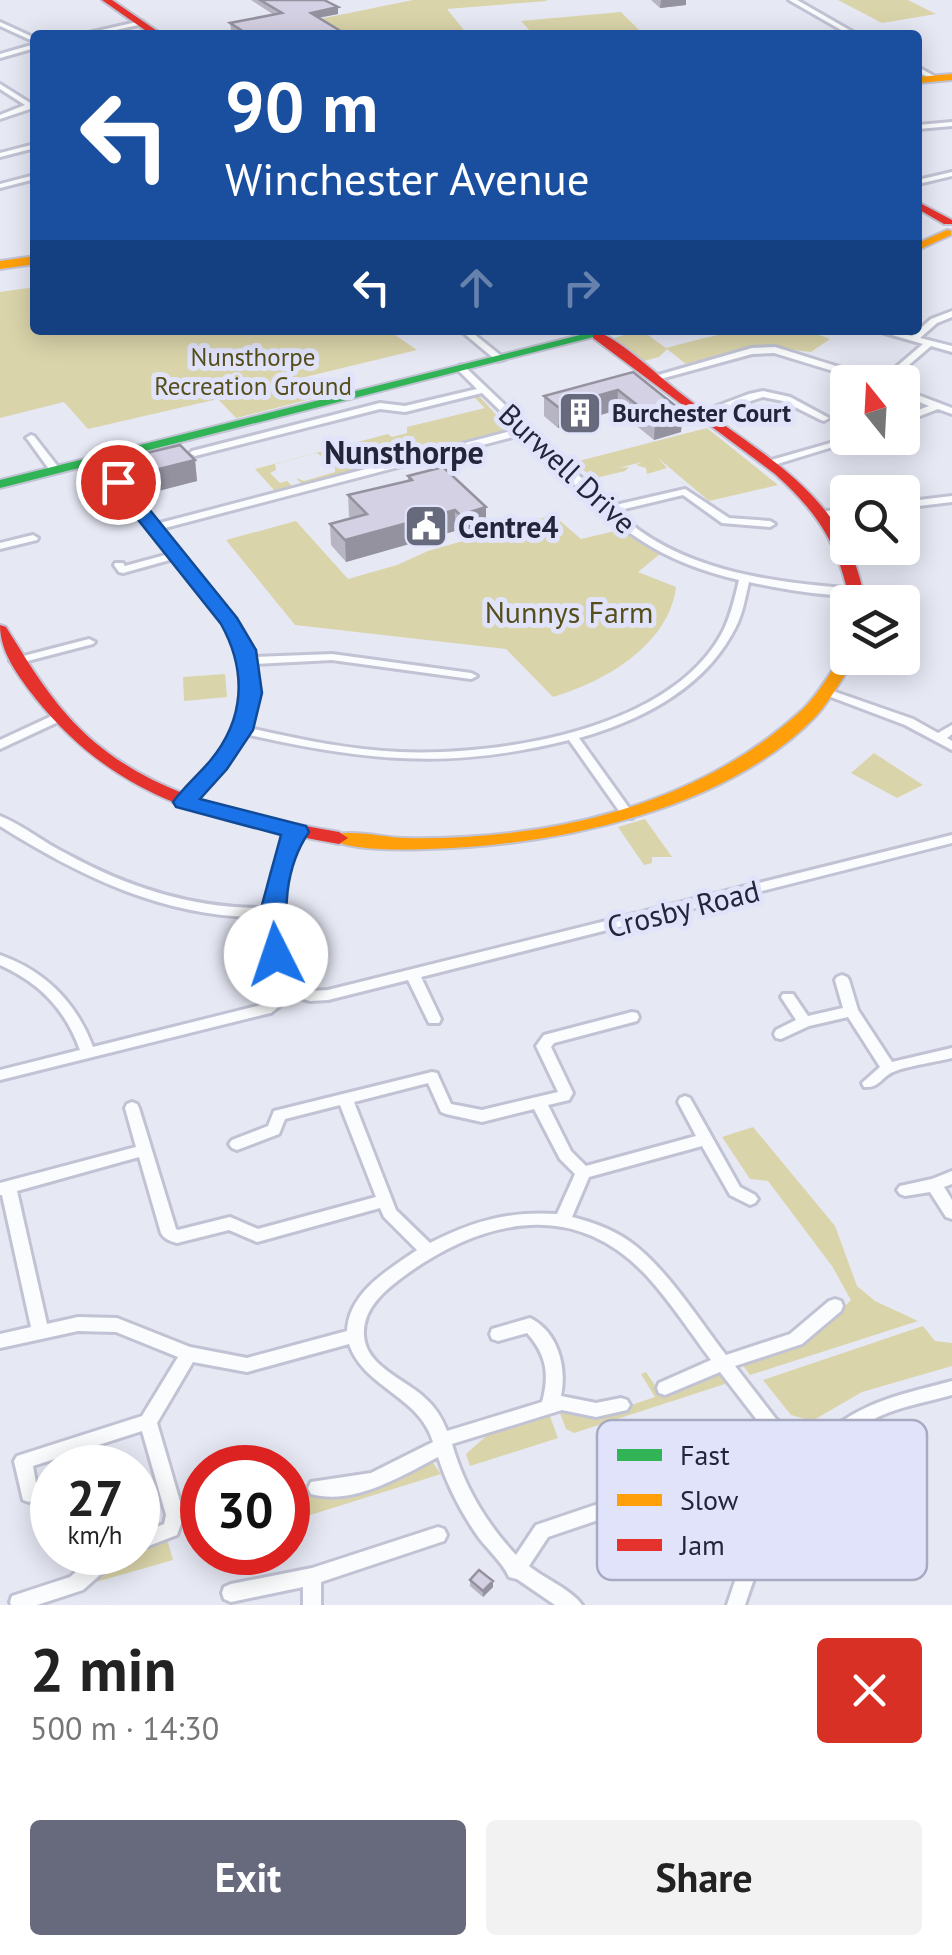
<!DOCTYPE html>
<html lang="en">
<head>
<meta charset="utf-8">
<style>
	body { margin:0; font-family:"PT Sans",sans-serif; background:#f2f2f2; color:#222; height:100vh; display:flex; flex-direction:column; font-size:38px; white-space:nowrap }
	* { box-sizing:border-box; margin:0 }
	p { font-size:32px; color:#767676 }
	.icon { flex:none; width:55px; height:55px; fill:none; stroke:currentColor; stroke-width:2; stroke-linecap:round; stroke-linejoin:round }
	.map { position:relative; height:1605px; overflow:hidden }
	.sheet { display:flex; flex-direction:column; background:#fff; flex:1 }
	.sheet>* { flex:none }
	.hud { position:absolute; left:30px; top:30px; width:892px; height:305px; border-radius:10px; box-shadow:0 5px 25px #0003; background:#1a4fa0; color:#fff; overflow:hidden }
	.needle { width:65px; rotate:342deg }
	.controls { position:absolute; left:830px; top:365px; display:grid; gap:20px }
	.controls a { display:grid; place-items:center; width:90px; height:90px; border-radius:10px; background:#fff; box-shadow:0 5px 25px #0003; font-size:50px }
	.speed { position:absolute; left:30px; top:1445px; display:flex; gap:20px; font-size:50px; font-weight:700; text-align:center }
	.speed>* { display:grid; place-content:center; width:130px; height:130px; border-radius:50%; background:#fff; box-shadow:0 5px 25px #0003; line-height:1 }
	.speed small { font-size:25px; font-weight:400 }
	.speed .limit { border:15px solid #d22; background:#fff; color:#111 }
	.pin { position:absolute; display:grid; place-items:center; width:85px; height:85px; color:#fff; margin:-42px; border:5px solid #fff; border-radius:50%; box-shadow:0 2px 10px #0007 }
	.me { position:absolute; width:110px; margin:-55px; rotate:356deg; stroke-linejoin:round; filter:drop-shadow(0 0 8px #0008) }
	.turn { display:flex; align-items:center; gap:35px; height:210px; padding:0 30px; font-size:45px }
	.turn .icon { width:130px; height:130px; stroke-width:2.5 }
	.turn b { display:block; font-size:70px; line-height:85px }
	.lanes { display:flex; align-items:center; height:95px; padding:0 30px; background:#0003; justify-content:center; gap:50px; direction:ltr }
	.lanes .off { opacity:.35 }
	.round { display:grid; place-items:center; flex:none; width:105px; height:105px; border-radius:10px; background:#f2f2f2 }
	.overview { display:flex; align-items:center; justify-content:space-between; height:170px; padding:0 30px }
	h1 { font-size:60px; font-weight:600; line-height:75px }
	.action { display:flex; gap:20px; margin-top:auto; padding:20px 30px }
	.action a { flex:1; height:115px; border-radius:10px; background:#67697c; color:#fff; font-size:40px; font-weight:600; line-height:115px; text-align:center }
	.action a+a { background:#f2f2f2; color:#222 }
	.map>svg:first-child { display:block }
	.green { fill:#dad4aa }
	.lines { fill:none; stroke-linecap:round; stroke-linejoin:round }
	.street-casing { stroke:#c1c3d4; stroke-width:6 }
	.fast-casing { stroke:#c1c3d4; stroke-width:4 }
	.slow-casing { stroke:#c1c3d4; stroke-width:4 }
	.jam-casing { stroke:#c1c3d4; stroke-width:4 }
	.street { fill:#fbfcfd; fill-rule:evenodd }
	.fast { fill:#30b455; fill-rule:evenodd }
	.slow { fill:#ff9f0a; fill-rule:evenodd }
	.jam { fill:#e5322d; fill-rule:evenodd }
	.wall { fill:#b7b4c4 }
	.shaded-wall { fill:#9592a0 }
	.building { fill:#d5d1e4; stroke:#9592a0; stroke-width:2.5 }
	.route { fill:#1a73e8; stroke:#114b97; stroke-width:2.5 }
	.labels { text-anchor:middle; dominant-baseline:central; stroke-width:10; stroke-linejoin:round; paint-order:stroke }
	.far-park-label { font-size:25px; fill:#564f1b; stroke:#e0e3fa }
	.far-poi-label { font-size:25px; font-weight:bold; fill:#23253b; stroke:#e0e3fa; text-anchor:start }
	.street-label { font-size:30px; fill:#23253b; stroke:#e0e3fa }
	.poi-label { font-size:30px; font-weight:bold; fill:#23253b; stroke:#e0e3fa; text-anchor:start }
	.park-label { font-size:30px; fill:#564f1b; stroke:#e0e3fa }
	.far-district-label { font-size:32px; font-weight:bold; fill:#23253b; stroke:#e0e3fa }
	.key { fill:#e0e3fa; stroke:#a7aac1; stroke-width:2.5 }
	.key-label { font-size:28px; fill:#23253b }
</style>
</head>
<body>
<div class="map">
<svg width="952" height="1605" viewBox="0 0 952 1605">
	<rect width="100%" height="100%" fill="#e6e8f4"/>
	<path class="green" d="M413,0H546L547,1L447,9L468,35H345L295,24Z
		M838,0H908L936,14L882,23Z
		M621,12L644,35H534L521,21Z
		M35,287V330H388L417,350L301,378L319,397L236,418L218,399L88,429L64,402L0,418V292Z
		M641,330L666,348C719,334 778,316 830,339L811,352L759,346L686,364L667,349L659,357L644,361L614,338Z
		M473,396L480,397L509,429L302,484L296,478L304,481L335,472V467L317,453L275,464L276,470L270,473L280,483L287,481L293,487L275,491L255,469L388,434L392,437L407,433V427L485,408Z
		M707,428L778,485L709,501L658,458L667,468L647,474L646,468L636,465L642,462L618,468L629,467L625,471L596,478L571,463Z
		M553,515L581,539L619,530L660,554L638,572L676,587C669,645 604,682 553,697L506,649L295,625L226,540L296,521L348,579L397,565L428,551Z
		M225,674L227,697L184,701L183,677Z
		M874,753L877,755L923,785L897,798L851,773Z
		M645,819L672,857H652V863L644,865L618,827Z
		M753,1127L835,1226L857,1286L875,1301L918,1321L750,1375L742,1364C784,1348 819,1333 851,1300L832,1266L768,1181L750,1179L722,1137Z
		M923,1326L935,1341L952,1343V1366L862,1392L812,1421L791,1415L763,1380Z
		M719,1369L728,1383L574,1433L566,1429L558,1408L608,1413L655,1397L641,1374L646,1372L660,1393Z
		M548,1411L558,1438L470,1466L466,1454L494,1429Z
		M431,1460L441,1474L288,1522V1494L348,1498L393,1482Z
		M167,1539L173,1560L82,1586L95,1580L119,1556Z"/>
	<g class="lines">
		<g class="street-casing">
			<path id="street" d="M789,0H797L858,35H850Z
				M141,21L143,22V24L93,35H80Z
				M0,22L35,38V42L0,26Z
				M35,44V48L0,58V54Z
				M918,67L936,77L937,78L932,79L918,72Z
				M0,84L35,106V111L30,109L0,119V115L25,105L0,89Z
				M952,122V126L918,129V125Z
				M35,144V148L0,157V153Z
				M952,172V176L918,184V180Z
				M35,175V179L0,188V184Z
				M952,311V317L937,323L920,338L952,346V352L931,346L889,382H869L774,353L752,354L653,381L648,378L752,348L775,347L881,380L923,344L875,330H889L912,336L931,319Z
				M460,330H469L505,359L497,361Z
				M461,365L464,366L528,427L531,428L532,431L611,506L685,489L729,518L770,521L775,524L770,527L722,523L683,495L616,511C679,572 775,583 858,589L863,592C844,601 773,587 749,582C745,599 742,618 732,634C701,690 639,721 579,738L632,812L634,815L632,818H624L569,740C450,770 363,761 245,734L223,767L189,805H181L179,802L181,799C200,778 222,757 235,732C238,725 240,717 242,709C258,649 208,602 173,559L123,573L119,572L114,565L115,563H123L125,566L169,554L94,459L96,457H102L156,524L519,429L482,393L405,412L380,409L195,456L190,453L192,451L380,403L405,406L477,389L456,368ZM524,434C561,469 596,511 639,539C669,559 704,572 739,580C735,597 731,615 723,631C672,730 500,756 400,752C349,750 298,739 249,728L258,693L255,664L332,660L471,679L477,676L471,673L332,654L253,657L234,621L161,529Z
				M902,389L952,408V414L938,409L902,423V416L929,406L902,395Z
				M763,391L790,397L829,418L824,421L821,420L783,401L763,397L704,416L701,417L696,414L749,394Z
				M31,435L34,436L59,468V472H51L28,440L26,438Z
				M848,438H862L774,465H768L766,463L768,461Z
				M952,496V502L902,508V502Z
				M848,509V515L827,517L822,514L827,511Z
				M33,535L38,538L37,540L0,549V543Z
				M89,639L95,642L93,644L16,664L10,661L12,659Z
				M827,689L913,719L938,733L952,725V734L947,738L952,741V750L905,725L823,694L821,692Z
				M54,715L60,719L58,722L0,749V740Z
				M0,816C23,825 44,843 67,854C129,888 194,909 266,908C269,878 275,854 293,829H301L303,832C273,876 270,939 295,987L310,991L328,990L952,835V843L421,977L441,1019L439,1023H429L427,1019L408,980L328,1000L310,1001L292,996L271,1013L266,1014L0,1080V1070L80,1050C65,1009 40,983 0,965V955C45,971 76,1002 93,1047L261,1005L282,989C270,966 266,943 266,917C168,919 81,877 0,826Z
				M842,975L847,977L849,980L858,1010L892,1062L952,1048V1058C936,1062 907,1066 893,1072C880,1078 880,1088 864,1087L862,1083L880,1067L848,1017L809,1026L781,1039L776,1038L774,1034L776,1030L796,1020L781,997L783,994H793L808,1016L843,1008L835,980L837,977Z
				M632,1012L637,1013L639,1017L637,1021L554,1043L551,1047L573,1093L569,1100L548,1105L571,1151L586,1166L696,1136L678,1102L680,1098L685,1096L690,1098L740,1187L755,1195L758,1199L755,1203L750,1205L730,1195L702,1146L589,1177L572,1217C592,1222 612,1229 629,1241C666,1267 698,1319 726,1355L790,1334L829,1301L835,1299L841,1301L843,1306L841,1311L802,1344L735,1366L776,1419L809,1447C857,1403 891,1397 952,1381V1395C924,1403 895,1407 870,1421C799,1459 769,1533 745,1605H727C744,1553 763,1502 798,1459L764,1429L720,1372L665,1395L659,1393L657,1388L659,1383L711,1360C690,1332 670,1301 646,1275C575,1200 488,1218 411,1271C389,1287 362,1306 364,1336C366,1367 407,1380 426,1399C436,1408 442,1418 447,1431L542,1402C550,1374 546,1354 527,1333L498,1341L492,1339L490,1334L492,1329L530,1318C558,1332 567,1367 561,1396L596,1403L621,1398L627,1400L630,1405L627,1410L596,1417L562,1410L452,1444C464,1486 486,1523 516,1555L536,1525L666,1481L672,1483L675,1489L672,1495L548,1537L529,1566C545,1579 572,1590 582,1605H555L517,1579L509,1577C503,1563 489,1551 479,1538C462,1514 447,1485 438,1457C402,1476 353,1506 311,1494L308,1488L311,1482L371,1473L433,1442C420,1396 364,1388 349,1344L247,1372L193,1362L157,1423L181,1505L202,1498V1514L182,1521L177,1535L138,1550V1534L164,1524L166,1515L142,1431L33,1466L38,1494L35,1500L29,1502L23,1500L14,1461L17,1456L142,1416L178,1357L116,1332L78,1331L0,1348V1334L31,1327L2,1195H0V1183L136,1147L125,1108L127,1104L132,1102L137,1104L139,1108L176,1229L178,1230L230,1217L258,1229L376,1197L340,1105L285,1119L279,1134L237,1150L232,1148L229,1144L232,1140L268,1126L274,1111L432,1072L437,1073L451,1104L482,1110L558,1092L536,1046L544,1035ZM428,1083L441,1112L446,1114L482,1122L534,1109L560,1159L575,1174L557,1214C509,1211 473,1221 430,1243L396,1210L354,1102ZM139,1157L161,1233C164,1239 170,1241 177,1243L229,1230L257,1242L380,1208L384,1217L417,1250C388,1270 349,1292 347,1331L247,1358L190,1347L117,1318L78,1317L47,1324L17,1191Z
				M952,1171V1184L944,1187L952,1200V1219L946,1217L930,1192L905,1196L900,1194L897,1190L900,1186L932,1179Z
				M438,1527L444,1529L447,1535L444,1541L321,1582V1605H303V1587L231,1602L224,1599L222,1593L224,1587L231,1584L312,1568Z
				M99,1552H122L119,1558L83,1590L37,1605H11L10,1602L12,1596L70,1577Z"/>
		</g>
		<g class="fast-casing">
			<path id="fast" d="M600,330H621L0,488V480Z"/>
		</g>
		<g class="slow-casing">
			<path id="slow" d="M952,74V80L918,83V77Z
				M947,230L951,231V235L918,250V243Z
				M35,256V264L0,269V261Z
				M848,653V658H856C843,676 832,698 817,715C726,811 554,846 427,849C405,850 345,851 330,838C343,827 385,838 404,838C544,841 697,807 802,710C818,695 830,673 842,655Z"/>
		</g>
		<g class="jam-casing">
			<path id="jam" d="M102,0H112L163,35H152Z
				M918,202L952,220V224H944L918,209Z
				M597,331C626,344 658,376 684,396C764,457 848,495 865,602H850C838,544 819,514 775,474L593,338V332Z
				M0,625L6,627C25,657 43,688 67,715C136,794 241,815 339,832L348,838L339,844C216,822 118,801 36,699C19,677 0,653 0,625Z"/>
		</g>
		<use href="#street" class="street"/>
		<use href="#fast" class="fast"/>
		<use href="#slow" class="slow"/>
		<use href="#jam" class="jam"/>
	</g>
	<path class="wall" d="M251,0H324L338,7V14L319,18L347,35H239L231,30L230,23L274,15Z
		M651,0H686V5L660,8Z
		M633,372L681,432L654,440L617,410L558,428L544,416V396Z
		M134,456L195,460L197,481L158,491L153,485L144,488L136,477Z
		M408,476L486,507V528L460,536L455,531L346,562L331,545L330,524L351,518L349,516L348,495L408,481Z
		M470,1580L493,1581V1587L483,1597L470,1586Z"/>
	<path class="shaded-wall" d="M661,0H686V5L660,8Z
		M338,7V14L311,19V13Z
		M618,390L617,410L558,428V407Z
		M683,412L681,432L654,440L655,419Z
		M195,460L197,481L158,491L155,470Z
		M151,465L153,485L144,488L141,467Z
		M486,507V528L460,536V515Z
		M455,510V531L346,562L345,540Z
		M493,1581V1587L483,1597V1591Z"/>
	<path class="building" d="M260,0H324L338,7L311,13L347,35H249L230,23L282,13Z
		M633,372L683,412L655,419L618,390L558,407L544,396Z
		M180,445L195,460L155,470L151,465L141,467L134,456Z
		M443,467L486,507L460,515L455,510L345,540L330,524L367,514L348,495L412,480L408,476Z
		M479,1570L493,1581L483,1591L470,1580Z"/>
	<path class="route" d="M118,477L124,478L237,618L256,650L262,693L253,730L227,769L200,799L306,826L309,832C284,868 284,912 288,955L285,961L276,964L264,955L260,912L281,835L176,807L173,802C184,787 198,775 210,761C245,719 247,671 221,624L108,482Z"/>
	<defs>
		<g id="building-square" transform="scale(2.25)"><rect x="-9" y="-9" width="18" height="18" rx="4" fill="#67697c" stroke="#e0e3fa"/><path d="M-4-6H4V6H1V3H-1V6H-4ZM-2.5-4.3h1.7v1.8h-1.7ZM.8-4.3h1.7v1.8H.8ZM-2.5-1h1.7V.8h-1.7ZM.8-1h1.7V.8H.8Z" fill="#fff"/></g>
		<g id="civic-square" transform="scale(2.25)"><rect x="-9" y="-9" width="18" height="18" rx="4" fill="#67697c" stroke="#e0e3fa"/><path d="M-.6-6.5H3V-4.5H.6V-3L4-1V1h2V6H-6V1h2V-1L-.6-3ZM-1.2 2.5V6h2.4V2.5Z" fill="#fff"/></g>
	</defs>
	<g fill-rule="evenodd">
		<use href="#building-square" x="580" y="413"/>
		<use href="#civic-square" x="426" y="526"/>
	</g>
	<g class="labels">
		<g class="far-park-label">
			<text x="253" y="357">Nunsthorpe<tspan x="253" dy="29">Recreation Ground</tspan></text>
		</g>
		<g class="far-poi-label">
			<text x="612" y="413">Burchester Court</text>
		</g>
		<g class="street-label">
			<text transform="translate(568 468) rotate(43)">Burwell Drive</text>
			<text transform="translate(683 908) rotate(-14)">Crosby Road</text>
		</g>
		<g class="poi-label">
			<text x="458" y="526">Centre4</text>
		</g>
		<g class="park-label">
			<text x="569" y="611">Nunnys Farm</text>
		</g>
		<g class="far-district-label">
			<text x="404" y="452">Nunsthorpe</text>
		</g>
	</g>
	<rect x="597" y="1420" width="330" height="160" rx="15" class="key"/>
	<rect x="617" y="1449" width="45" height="12" fill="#30b455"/>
	<rect x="617" y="1494" width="45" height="12" fill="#ff9f0a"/>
	<rect x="617" y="1539" width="45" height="12" fill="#e5322d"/>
	<g class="key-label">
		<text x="680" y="1465">Fast</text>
		<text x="680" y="1510">Slow</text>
		<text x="680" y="1555">Jam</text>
	</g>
</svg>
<div class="controls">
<a><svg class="needle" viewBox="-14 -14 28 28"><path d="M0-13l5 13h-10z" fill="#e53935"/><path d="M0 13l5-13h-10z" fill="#767676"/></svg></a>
<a><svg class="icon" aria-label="search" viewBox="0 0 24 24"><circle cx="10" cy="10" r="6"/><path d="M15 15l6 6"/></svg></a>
<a><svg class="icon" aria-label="layers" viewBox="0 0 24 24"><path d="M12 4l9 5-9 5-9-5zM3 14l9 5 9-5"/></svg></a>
</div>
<div class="speed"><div>27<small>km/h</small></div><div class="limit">30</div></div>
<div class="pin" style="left:118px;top:482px;background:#d93025"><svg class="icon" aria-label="arrive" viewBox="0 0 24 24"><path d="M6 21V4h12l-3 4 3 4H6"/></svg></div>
<svg class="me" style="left:276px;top:955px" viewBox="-20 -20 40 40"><circle r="19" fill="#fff"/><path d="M0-13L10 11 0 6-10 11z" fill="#1a73e8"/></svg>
<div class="hud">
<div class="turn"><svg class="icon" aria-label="left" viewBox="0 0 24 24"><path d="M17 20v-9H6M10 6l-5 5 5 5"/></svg><div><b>90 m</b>Winchester Avenue</div></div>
<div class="lanes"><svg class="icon" aria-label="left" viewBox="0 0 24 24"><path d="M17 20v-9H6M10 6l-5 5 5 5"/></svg><svg class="icon off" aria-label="ahead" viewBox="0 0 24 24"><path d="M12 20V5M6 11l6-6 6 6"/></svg><svg class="icon off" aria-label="right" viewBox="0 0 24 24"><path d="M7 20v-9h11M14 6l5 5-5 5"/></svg></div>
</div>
</div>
<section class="sheet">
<div class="overview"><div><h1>2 min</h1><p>500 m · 14:30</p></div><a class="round" style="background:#d93025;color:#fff"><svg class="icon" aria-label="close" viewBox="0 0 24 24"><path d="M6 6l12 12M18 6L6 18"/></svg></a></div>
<div class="action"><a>Exit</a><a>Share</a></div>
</section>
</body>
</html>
